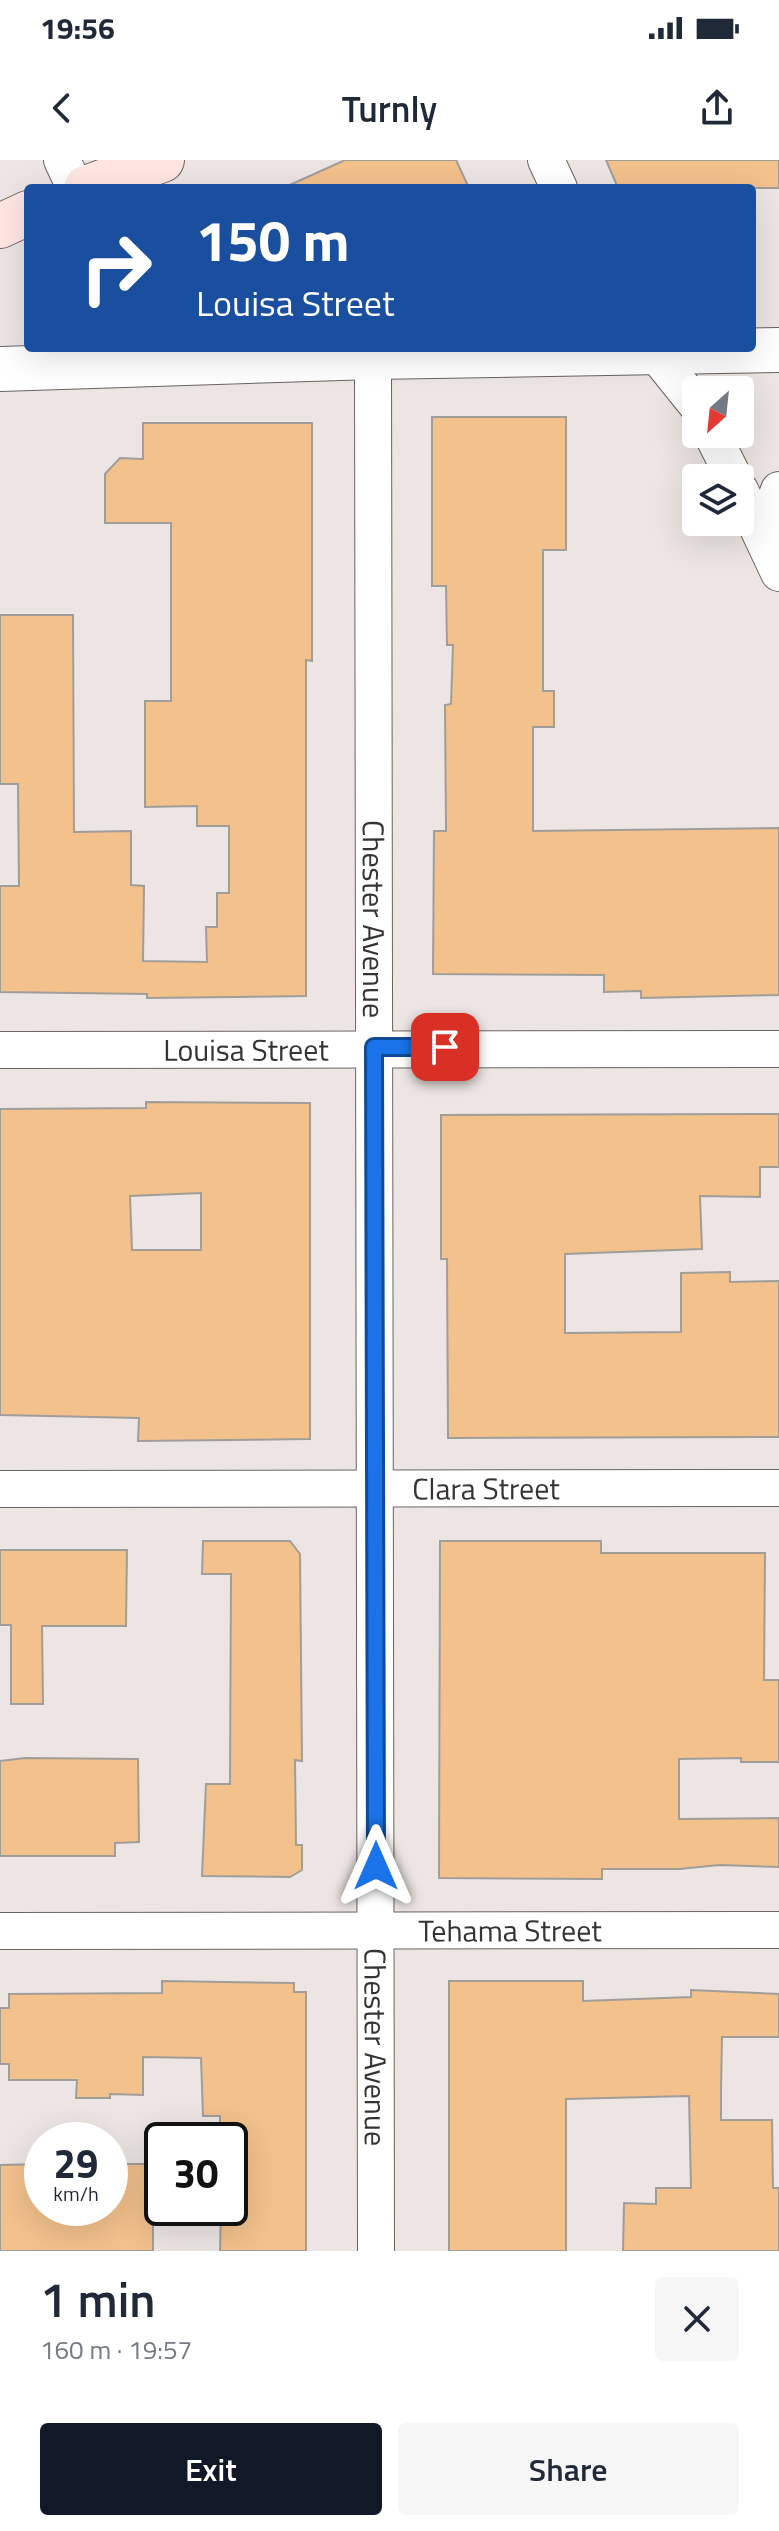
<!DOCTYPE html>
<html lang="en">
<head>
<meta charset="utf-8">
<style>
	body { margin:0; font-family:"Titillium Web",sans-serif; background:#f6f6f7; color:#1f2937; height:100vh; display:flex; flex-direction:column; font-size:30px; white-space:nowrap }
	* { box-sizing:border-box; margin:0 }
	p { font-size:26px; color:#747a83 }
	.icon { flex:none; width:44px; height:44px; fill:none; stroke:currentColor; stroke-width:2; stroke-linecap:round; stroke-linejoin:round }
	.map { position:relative; height:2091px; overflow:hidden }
	.sheet { display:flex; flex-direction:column; background:#fff; flex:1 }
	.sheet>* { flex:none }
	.guide { position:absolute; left:24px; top:24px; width:732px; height:168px; border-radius:8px; box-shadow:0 8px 32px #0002; background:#1a4fa0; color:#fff; overflow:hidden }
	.needle { width:52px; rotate:207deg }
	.fabs { position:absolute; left:682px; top:216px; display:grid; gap:16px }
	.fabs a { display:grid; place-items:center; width:72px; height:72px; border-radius:8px; background:#fff; box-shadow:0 8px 32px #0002; font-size:40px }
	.speed { position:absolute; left:24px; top:1962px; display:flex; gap:16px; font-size:40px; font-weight:700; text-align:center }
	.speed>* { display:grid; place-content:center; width:104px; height:104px; border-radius:50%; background:#fff; box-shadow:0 8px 32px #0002; line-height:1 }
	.speed small { font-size:20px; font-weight:400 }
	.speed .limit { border:4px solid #111; border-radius:12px; background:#fff; color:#111 }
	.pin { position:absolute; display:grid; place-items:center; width:68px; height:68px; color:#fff; margin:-34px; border-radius:16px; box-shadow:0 4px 12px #0006 }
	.me { position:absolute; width:88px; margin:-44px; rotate:0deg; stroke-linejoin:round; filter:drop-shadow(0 0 6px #0008) }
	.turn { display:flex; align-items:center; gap:28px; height:168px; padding:0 40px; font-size:36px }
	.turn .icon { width:104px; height:104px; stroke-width:2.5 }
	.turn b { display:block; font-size:56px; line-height:68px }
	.round { display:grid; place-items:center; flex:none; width:84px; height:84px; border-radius:8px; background:#f6f6f7 }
	.summary { display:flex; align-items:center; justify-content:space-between; height:136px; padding:0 40px }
	h1 { font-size:48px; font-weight:600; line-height:60px }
	.button { display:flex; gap:16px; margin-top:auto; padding:16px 40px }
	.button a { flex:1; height:92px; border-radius:8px; background:#111827; color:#fff; font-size:32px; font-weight:600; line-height:92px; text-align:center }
	.button a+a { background:#f6f6f7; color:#1f2937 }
	.status { display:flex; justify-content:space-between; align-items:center; height:56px; padding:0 40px; background:#fff; direction:ltr }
	.status svg { height:22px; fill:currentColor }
	header { display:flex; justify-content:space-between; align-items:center; height:104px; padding:0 40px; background:#fff; font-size:36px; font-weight:600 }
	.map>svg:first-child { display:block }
	.building { fill:#f2c18c; stroke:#a19d99; stroke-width:2; fill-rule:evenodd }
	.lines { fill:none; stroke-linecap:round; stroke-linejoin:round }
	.minor-casing { stroke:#696462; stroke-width:38 }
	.tertiary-casing { stroke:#696462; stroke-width:46 }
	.secondary-casing { stroke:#696462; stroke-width:46 }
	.minor { stroke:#fff; stroke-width:36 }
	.tertiary { stroke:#fff; stroke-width:44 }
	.secondary { stroke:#ffe6e3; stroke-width:44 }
	.route-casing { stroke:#114b97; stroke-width:20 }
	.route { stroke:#1a73e8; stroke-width:14 }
	.labels { text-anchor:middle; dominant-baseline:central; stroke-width:7; stroke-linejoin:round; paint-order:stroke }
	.street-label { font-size:30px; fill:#363332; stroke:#f9f2f0 }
</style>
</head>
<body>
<div class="status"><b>19:56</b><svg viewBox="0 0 49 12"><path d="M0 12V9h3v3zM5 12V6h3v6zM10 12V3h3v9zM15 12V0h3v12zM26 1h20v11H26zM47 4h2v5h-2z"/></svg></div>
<header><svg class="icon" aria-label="back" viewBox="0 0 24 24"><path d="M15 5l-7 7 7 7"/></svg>Turnly<svg class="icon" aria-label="share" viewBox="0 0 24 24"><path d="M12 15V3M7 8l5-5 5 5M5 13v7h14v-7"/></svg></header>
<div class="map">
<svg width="779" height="2091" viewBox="0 0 779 2091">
	<rect width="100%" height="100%" fill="#ece5e3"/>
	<path class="building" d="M345,0H456L469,28H283Z
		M606,0H779V28H618Z
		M432,257H566V390H543V531H554V567H533V671L779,668V835L641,838V831L604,832V815L433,814L434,671H446L445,545L451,544L453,485H447L446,426H432Z
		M143,263H312V501L306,500V836L147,838V834L0,832V726H19L18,624H0V455H73L74,672L131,671V725L144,726L143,801L207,802L206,767H217V733H229V666H197V646L145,647V541H171V363H105V314L120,298L143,299Z
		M146,942L310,943V1279L138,1281L139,1258L0,1255V949L146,948ZM201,1033V1090H132L130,1036Z
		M779,954V1007H760V1037L700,1036L702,1089L565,1094V1173L681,1172V1113L730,1112V1122L779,1121V1277L448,1278L447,1099H441V955Z
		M203,1381H290L300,1394L302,1601L295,1600L296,1685H302V1710L290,1717L202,1716L206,1624H230L231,1414H202Z
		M440,1381H601V1393H765L764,1520H779V1602H741V1598L679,1599V1659L779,1658V1707L720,1705L679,1709H602V1719L439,1718Z
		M0,1390H127L126,1466H42L43,1544H11V1465H0Z
		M25,1598L138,1599L139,1682L115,1683V1696H0V1601Z
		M162,1821L294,1823V1832H306V2091H220L221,2048H230V1980H220V1956H203L201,1898L143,1897V1935L110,1934V1938H76L77,1920H9V1904H0V1848H9V1834L162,1833Z
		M449,1821H583V1841L691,1837V1830L779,1834V1877H722L721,1930V1960H772L773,2028H779V2091H623L624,2043L656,2044V2028H691L689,1936L566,1939V2091H449Z
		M42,2004V2048H110V2004H153V2091H0V2005Z"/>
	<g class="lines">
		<g class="minor-casing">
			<g id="minor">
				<path d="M62,0L75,28"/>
				<path d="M546,0L559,28"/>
				<path d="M651,188L696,244"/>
				<path id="s1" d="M373,197L376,2091"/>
				<path d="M712,274L734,318"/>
				<path d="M740,330L779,413"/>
				<path d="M762,375L779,330"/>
				<path id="s2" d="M0,890L779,889"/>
				<path id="s3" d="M0,1329L779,1328"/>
				<path id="s4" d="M0,1771L779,1770"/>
			</g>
		</g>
		<g class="tertiary-casing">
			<path id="tertiary" d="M0,209L373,197L779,190"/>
		</g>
		<g class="secondary-casing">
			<path id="secondary" d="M86,28L162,0
				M0,66L28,53"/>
		</g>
		<use href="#minor" class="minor"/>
		<use href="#tertiary" class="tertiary"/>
		<use href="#secondary" class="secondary"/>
	</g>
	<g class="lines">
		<g class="route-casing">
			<path id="route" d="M376,1706L374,887H445"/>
		</g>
		<use href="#route" class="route"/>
	</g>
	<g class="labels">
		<g class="street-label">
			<text stroke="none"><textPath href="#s1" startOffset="562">Chester Avenue</textPath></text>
			<text stroke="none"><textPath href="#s2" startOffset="246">Louisa Street</textPath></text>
			<text stroke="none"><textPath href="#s3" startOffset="486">Clara Street</textPath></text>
			<text stroke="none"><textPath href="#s4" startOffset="510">Tehama Street</textPath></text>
			<text stroke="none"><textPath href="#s1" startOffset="1690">Chester Avenue</textPath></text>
		</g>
	</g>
</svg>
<div class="fabs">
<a><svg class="needle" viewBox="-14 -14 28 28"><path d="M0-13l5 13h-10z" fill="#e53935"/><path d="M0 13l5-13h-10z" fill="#747a83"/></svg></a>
<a><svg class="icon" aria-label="layers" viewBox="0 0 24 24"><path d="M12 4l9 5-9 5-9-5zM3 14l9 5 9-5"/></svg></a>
</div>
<div class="speed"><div>29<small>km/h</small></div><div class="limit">30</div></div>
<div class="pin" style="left:445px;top:887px;background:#d93025"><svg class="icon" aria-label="arrive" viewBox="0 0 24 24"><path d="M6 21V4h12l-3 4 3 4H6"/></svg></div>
<svg class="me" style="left:376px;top:1706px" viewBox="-20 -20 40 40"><path d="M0-17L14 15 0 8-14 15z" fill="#1a73e8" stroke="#fff" stroke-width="4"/></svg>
<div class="guide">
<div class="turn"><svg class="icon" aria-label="right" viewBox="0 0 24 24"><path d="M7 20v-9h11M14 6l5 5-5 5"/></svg><div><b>150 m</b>Louisa Street</div></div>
</div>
</div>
<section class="sheet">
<div class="summary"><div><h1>1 min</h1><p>160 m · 19:57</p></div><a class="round"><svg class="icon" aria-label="close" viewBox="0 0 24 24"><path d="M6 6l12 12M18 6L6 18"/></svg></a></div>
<div class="button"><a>Exit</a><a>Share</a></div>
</section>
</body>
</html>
